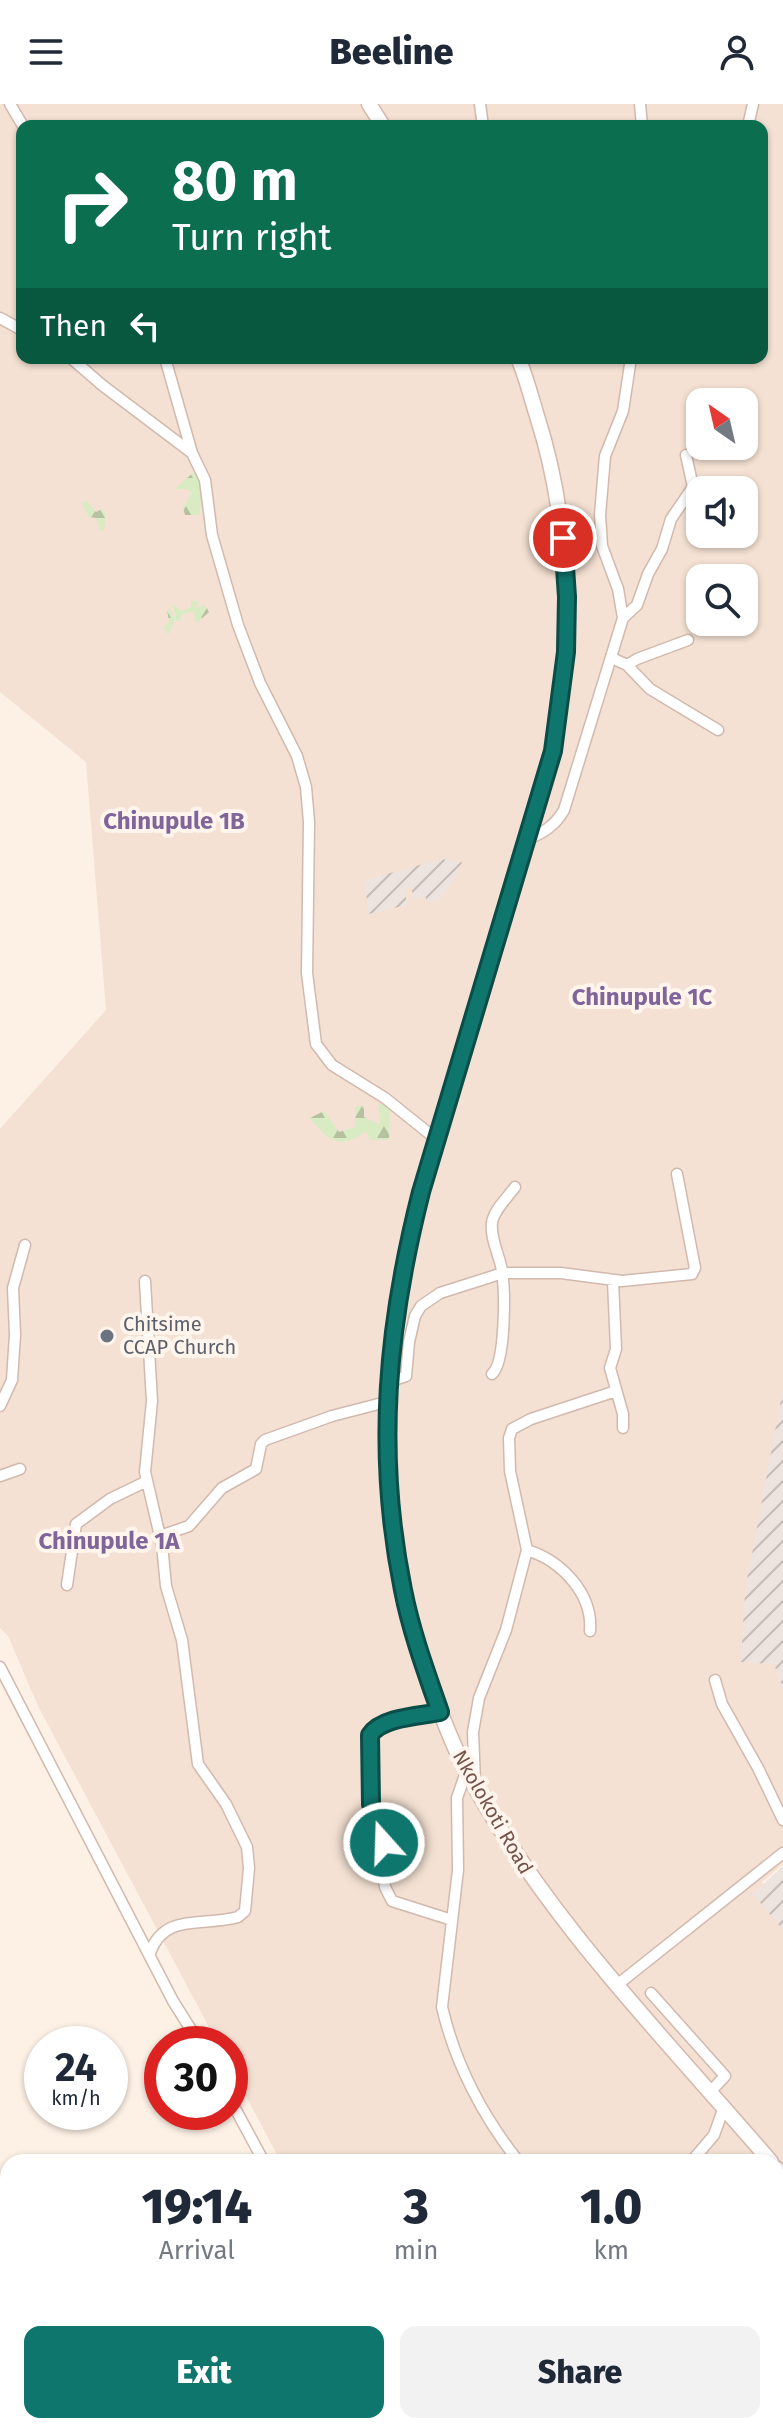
<!DOCTYPE html>
<html lang="en">
<head>
<meta charset="utf-8">
<style>
	body { margin:0; font-family:"Fira Sans",sans-serif; background:#f2f2f3; color:#1f2937; height:100vh; display:flex; flex-direction:column; font-size:30px; white-space:nowrap }
	* { box-sizing:border-box; margin:0 }
	p { font-size:26px; color:#747a83 }
	.icon { flex:none; width:44px; height:44px; fill:none; stroke:currentColor; stroke-width:2; stroke-linecap:round; stroke-linejoin:round }
	.map { position:relative; flex:1; overflow:hidden }
	.drawer { position:absolute; left:0px; top:2050px; width:784px; height:280px; display:flex; flex-direction:column; background:#fff; border-radius:24px 24px 0 0; box-shadow:0 2px 6px #0004 }
	.drawer>* { flex:none }
	.hud { position:absolute; left:16px; top:16px; width:752px; height:244px; border-radius:16px; box-shadow:0 2px 6px #0004; background:#0b6e4f; color:#fff; overflow:hidden }
	.needle { width:52px; rotate:326deg }
	.controls { position:absolute; left:686px; top:284px; display:grid; gap:16px }
	.controls a { display:grid; place-items:center; width:72px; height:72px; border-radius:16px; background:#fff; box-shadow:0 2px 6px #0004; font-size:40px }
	.speed { position:absolute; left:24px; top:1922px; display:flex; gap:16px; font-size:40px; font-weight:700; text-align:center }
	.speed>* { display:grid; place-content:center; width:104px; height:104px; border-radius:50%; background:#fff; box-shadow:0 2px 6px #0004; line-height:1 }
	.speed small { font-size:20px; font-weight:400 }
	.speed .limit { border:12px solid #d22; background:#fff; color:#111 }
	.pin { position:absolute; display:grid; place-items:center; width:68px; height:68px; color:#fff; margin:-34px; border:4px solid #fff; border-radius:50%; box-shadow:0 2px 8px #0007 }
	.me { position:absolute; width:88px; margin:-44px; rotate:340deg; stroke-linejoin:round; filter:drop-shadow(0 0 6px #0008) }
	.turn { display:flex; align-items:center; gap:28px; height:168px; padding:0 24px; font-size:36px }
	.turn .icon { width:104px; height:104px; stroke-width:2.5 }
	.turn b { display:block; font-size:56px; line-height:68px }
	.then { display:flex; align-items:center; height:76px; padding:0 24px; background:#0003; gap:16px; font-size:30px }
	.eta { display:flex; justify-content:space-evenly; align-items:center; height:136px; text-align:center }
	.eta b { font-size:48px; font-weight:800; line-height:56px }
	.action { display:flex; gap:16px; margin-top:auto; padding:16px 24px }
	.action a { flex:1; height:92px; border-radius:16px; background:#0f766e; color:#fff; font-size:32px; font-weight:800; line-height:92px; text-align:center }
	.action a+a { background:#f2f2f3; color:#1f2937 }
	header { display:flex; justify-content:space-between; align-items:center; height:104px; padding:0 24px; background:#fff; font-size:36px; font-weight:800 }
	.map>svg:first-child { display:block }
	.residential { fill:#f4e1d3; fill-rule:evenodd }
	.industrial { fill:url(#industrial-furrows) }
	.forest { fill:url(#forest-firs) }
	.lines { fill:none; stroke-linecap:round; stroke-linejoin:round }
	.minor-casing { stroke:#d1b9ae; stroke-width:13 }
	.secondary-casing { stroke:#d4b8ab; stroke-width:17 }
	.minor { stroke:#fff; stroke-width:10 }
	.secondary { stroke:#fff; stroke-width:14 }
	.route-casing { stroke:#0a4d48; stroke-width:20 }
	.route { stroke:#0f766e; stroke-width:14 }
	.worship-dot { fill:#6b7280; stroke:#fff5ec; stroke-width:3 }
	.labels { text-anchor:middle; dominant-baseline:central; stroke-width:8; stroke-linejoin:round; paint-order:stroke }
	.worship-label { font-size:20px; fill:#5b616d; stroke:#fff5ec; text-anchor:start }
	.street-label { font-size:20px; fill:#76534a; stroke:#fff5ec }
	.quarter-label { font-size:24px; font-weight:bold; fill:#81659a; stroke:#fff5ec }
</style>
</head>
<body>
<header><svg class="icon" aria-label="menu" viewBox="0 0 24 24"><path d="M4 6h16M4 12h16M4 18h16"/></svg>Beeline<svg class="icon" aria-label="person" viewBox="0 0 24 24"><circle cx="12" cy="8" r="4"/><path d="M4 21q1-7 8-7t8 7"/></svg></header>
<div class="map">
<svg width="783" height="2330" viewBox="0 0 783 2330">
	<defs>
		<pattern id="industrial-furrows" width="10" height="10" patternUnits="userSpaceOnUse" patternTransform="scale(2)"><rect width="10" height="10" fill="#ede4df"/><path d="M-1 1l2-2M0 10L10 0M9 11l2-2" fill="none" stroke="#c5bbb7"/></pattern>
		<pattern id="forest-firs" width="22" height="20" patternUnits="userSpaceOnUse" patternTransform="scale(2)"><rect width="22" height="20" fill="#d9ebc3"/><path d="M5 1l3.5 6h-7zM16 11l3.5 6h-7z" fill="#b5c1a0"/></pattern>
	</defs>
	<rect width="100%" height="100%" fill="#fdf0e5"/>
	<path class="residential" d="M0,0H783V1433L774,1559L783,1585V1760L762,1778L783,1802V2157L776,2156V2058H281L230,1962V1940H218L38,1602L8,1532L0,1524V1025L106,906L86,658L0,588ZM22,22H762V254H22ZM700,298H744V342H700ZM700,386H744V430H700ZM700,474H744V518H700Z
		M245,2322H393L397,2330H249Z"/>
	<path class="industrial" d="M441,755L462,758L452,779L440,796L426,798V793L414,796L411,783L405,785L407,801L368,810L365,776Z
		M783,1285V1585L774,1560L741,1558L745,1487Z
		M783,1762V1826L753,1790Z"/>
	<path class="forest" d="M197,365L207,391L201,394L200,411H185L183,404L191,389L188,385H175Z
		M87,397L96,408L102,405L106,410L104,426L100,427L96,414L89,413L82,399Z
		M191,497H199L196,504L205,501L209,508L198,518L195,517L194,507L181,511V517L175,516L168,531L164,524L169,517L167,506L170,505L173,512L176,513L172,500L182,507L191,503Z
		M378,1000L390,1001L389,1036H370L366,1027C341,1047 327,1037 310,1014L324,1007L339,1028L355,1023V1003L364,1001V1013L380,1021Z"/>
	<g class="lines">
		<g class="minor-casing">
			<path id="minor" d="M10,0L23,22
				M480,0L483,22
				M640,0L642,22
				M748,22L753,0
				M0,214L22,226
				M71,254L102,281L192,349
				M165,254L192,349L205,376L212,431L238,521L260,579L297,652L306,683L309,718L307,869L316,940L332,961L385,994L436,1035
				M623,514L637,501L648,470L662,445L671,415L693,383L686,351
				M612,554L627,561L650,585L718,626
				M627,561L637,555L688,536
				M526,736C543,729 555,722 564,706L623,514L618,485L602,442L600,411L605,352L623,307L631,254
				M145,1177L152,1297L145,1368L162,1441L166,1482L182,1536L198,1660L226,1700L247,1743L249,1764L245,1807L238,1813C204,1823 164,1808 150,1849
				M613,1177L616,1245L610,1264L623,1310V1324
				M492,1270C506,1258 505,1187 502,1167C500,1152 490,1135 492,1119C493,1107 508,1093 515,1083
				M388,1278L406,1272L409,1238L415,1212L421,1202L440,1189L503,1169H561L622,1177L692,1170L695,1164L677,1070
				M0,1302L12,1276L15,1231L13,1184L25,1141
				M0,1372L20,1365
				M160,1432L189,1422L222,1384L256,1365L261,1340L265,1336L332,1312L386,1298
				M527,1446C562,1457 593,1490 590,1527
				M67,1481L76,1420L110,1395L147,1377
				M0,1563L173,1897L200,1940
				M715,1576L722,1600L758,1664L783,1716
				M440,1608L388,1619L372,1628L371,1700L383,1730V1771L385,1783L392,1797L452,1816
				M466,1668L457,1694L458,1766L442,1903C455,1959 483,2013 519,2058
				M475,1678L473,1628L479,1594L506,1526L527,1446L510,1367L509,1334L512,1325L531,1315L616,1287
				M617,1881L783,1749
				M651,1889L725,1972L711,1987
				M230,1995L264,2058
				M691,2058L714,2031L724,2003
				M776,2116L783,2112
				M776,2152H783
				M393,2322L396,2330"/>
		</g>
		<g class="secondary-casing">
			<path id="secondary" d="M369,0L383,22
				M518,254C526,272 531,293 537,312C572,422 572,534 553,647C527,734 502,822 476,909C452,986 425,1062 408,1141C374,1289 381,1442 432,1586C443,1615 454,1645 469,1672C547,1816 665,1934 771,2058
				M776,2064L783,2072"/>
		</g>
		<use href="#minor" class="minor"/>
		<use href="#secondary" class="secondary"/>
	</g>
	<g class="lines">
		<g class="route-casing">
			<path id="route" d="M384,1739L371,1700L370,1631C382,1613 420,1612 440,1608C426,1568 411,1527 403,1486C375,1348 387,1222 421,1088L553,647L566,548L567,493L563,434"/>
		</g>
		<use href="#route" class="route"/>
	</g>
	<circle class="worship-dot" cx="107" cy="1232" r="8"/>
	<g class="labels">
		<g class="worship-label">
			<text x="123" y="1220">Chitsime<tspan x="123" dy="23">CCAP Church</tspan></text>
		</g>
		<g class="street-label">
			<text transform="translate(493 1708) rotate(60)">Nkolokoti Road</text>
		</g>
		<g class="quarter-label">
			<text x="174" y="717">Chinupule 1B</text>
			<text x="642" y="893">Chinupule 1C</text>
			<text x="109" y="1437">Chinupule 1A</text>
		</g>
	</g>
</svg>
<div class="controls">
<a><svg class="needle" viewBox="-14 -14 28 28"><path d="M0-13l5 13h-10z" fill="#e53935"/><path d="M0 13l5-13h-10z" fill="#747a83"/></svg></a>
<a><svg class="icon" aria-label="sound" viewBox="0 0 24 24"><path d="M4 9h4l5-4v14l-5-4H4zM17 9q2 3 0 6"/></svg></a>
<a><svg class="icon" aria-label="search" viewBox="0 0 24 24"><circle cx="10" cy="10" r="6"/><path d="M15 15l6 6"/></svg></a>
</div>
<div class="speed"><div>24<small>km/h</small></div><div class="limit">30</div></div>
<div class="pin" style="left:563px;top:434px;background:#d93025"><svg class="icon" aria-label="arrive" viewBox="0 0 24 24"><path d="M6 21V4h12l-3 4 3 4H6"/></svg></div>
<svg class="me" style="left:384px;top:1739px" viewBox="-20 -20 40 40"><circle r="17" fill="#0f766e" stroke="#fff" stroke-width="3"/><path d="M0-11L8 9 0 5-8 9z" fill="#fff"/></svg>
<div class="hud">
<div class="turn"><svg class="icon" aria-label="right" viewBox="0 0 24 24"><path d="M7 20v-9h11M14 6l5 5-5 5"/></svg><div><b>80 m</b>Turn right</div></div>
<div class="then">Then<svg class="icon" aria-label="left" viewBox="0 0 24 24"><path d="M17 20v-9H6M10 6l-5 5 5 5"/></svg></div>
</div>
<section class="drawer">
<div class="eta">
<div><b>19:14</b><p>Arrival</p></div>
<div><b>3</b><p>min</p></div>
<div><b>1.0</b><p>km</p></div>
</div>
<div class="action"><a>Exit</a><a>Share</a></div>
</section>
</div>
</body>
</html>
